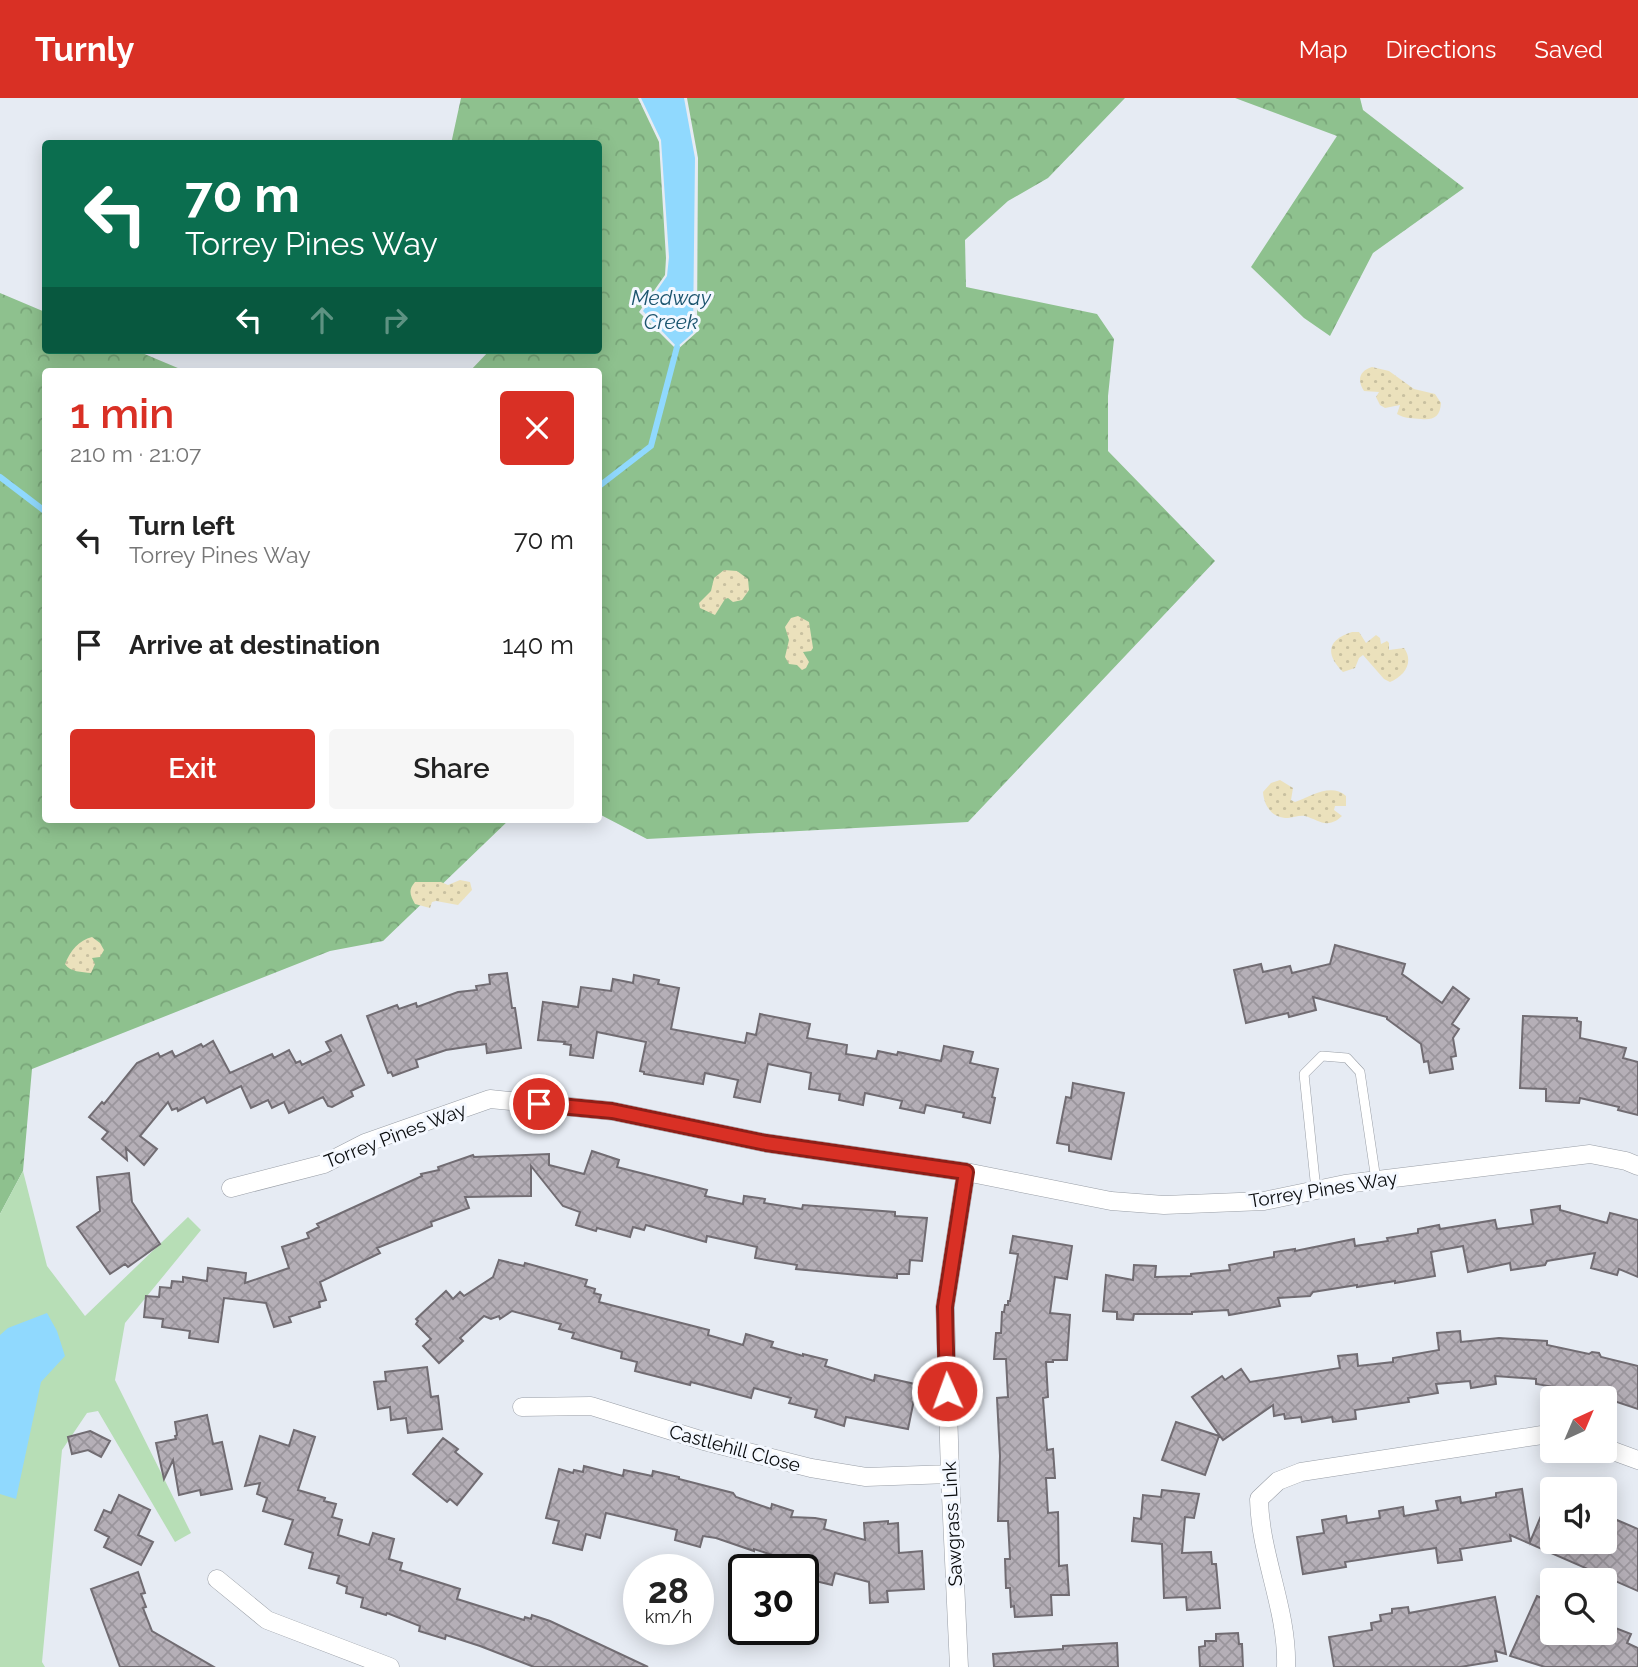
<!DOCTYPE html>
<html lang="en">
<head>
<meta charset="utf-8">
<style>
	body { margin:0; font-family:Raleway,sans-serif; background:#f6f6f6; color:#222; height:100vh; display:flex; flex-direction:column; font-size:26px; white-space:nowrap }
	* { box-sizing:border-box; margin:0 }
	p { font-size:23px; color:#767676 }
	.icon { flex:none; width:38px; height:38px; fill:none; stroke:currentColor; stroke-width:2; stroke-linecap:round; stroke-linejoin:round }
	.map { position:relative; flex:1; overflow:hidden }
	.sheet { position:absolute; left:42px; top:270px; width:560px; height:455px; display:flex; flex-direction:column; background:#fff; border-radius:7px; box-shadow:0 4px 18px #0003 }
	.sheet>* { flex:none }
	.top-card { position:absolute; left:42px; top:42px; width:560px; height:214px; border-radius:7px; box-shadow:0 4px 18px #0003; background:#0b6e4f; color:#fff; overflow:hidden }
	.needle { width:46px; rotate:44deg }
	.tools { position:absolute; left:1540px; top:1288px; display:grid; gap:14px }
	.tools a { display:grid; place-items:center; width:77px; height:77px; border-radius:7px; background:#fff; box-shadow:0 4px 18px #0003; font-size:35px }
	.speed { position:absolute; left:623px; top:1456px; display:flex; gap:14px; font-size:35px; font-weight:700; text-align:center }
	.speed>* { display:grid; place-content:center; width:91px; height:91px; border-radius:50%; background:#fff; box-shadow:0 4px 18px #0003; line-height:1 }
	.speed small { font-size:18px; font-weight:400 }
	.speed .limit { border:4px solid #111; border-radius:10px; background:#fff; color:#111 }
	.pin { position:absolute; display:grid; place-items:center; width:60px; height:60px; color:#fff; margin:-30px; border:4px solid #fff; border-radius:50%; box-shadow:0 2px 7px #0007 }
	.me { position:absolute; width:77px; margin:-38px; rotate:358deg; stroke-linejoin:round; filter:drop-shadow(0 0 5px #0008) }
	.turn { display:flex; align-items:center; gap:24px; height:147px; padding:0 28px; font-size:32px }
	.turn .icon { width:91px; height:91px; stroke-width:2.5 }
	.turn b { display:block; font-size:49px; line-height:60px }
	.lanes { display:flex; align-items:center; height:66px; padding:0 28px; background:#0003; justify-content:center; gap:35px; direction:ltr }
	.lanes .off { opacity:.35 }
	.round { display:grid; place-items:center; flex:none; width:74px; height:74px; border-radius:7px; background:#f6f6f6 }
	.summary { display:flex; align-items:center; justify-content:space-between; height:119px; padding:0 28px }
	h1 { font-size:42px; font-weight:600; line-height:52px; color:#d93025 }
	.button { display:flex; gap:14px; margin-top:auto; padding:14px 28px }
	.button a { flex:1; height:80px; border-radius:7px; background:#d93025; color:#fff; font-size:28px; font-weight:600; line-height:80px; text-align:center }
	.button a+a { background:#f6f6f6; color:#222 }
	ul { padding:0; list-style:none }
	li { display:flex; align-items:center; gap:21px; height:105px; padding:0 28px }
	li div { flex:1 }
	li b { display:block; font-size:26px }
	li em { font-style:normal }
	header { display:flex; align-items:center; gap:42px; box-sizing:border-box; height:98px; padding:0 35px; background:#d93025; color:#fff }
	header strong { font-size:33px }
	nav { display:flex; gap:38px; margin-inline-start:auto; font-size:24px }
	.map>svg:first-child { display:block }
	.forest { fill:url(#forest-crowns) }
	.sand { fill:url(#sand-dots) }
	.park { fill:#b7deb6 }
	.water { fill:#90d9fe }
	.lines { fill:none; stroke-linecap:round; stroke-linejoin:round }
	.stream { stroke:#90d9fe; stroke-width:6 }
	.building { fill:url(#building-cross-hatch); stroke:#716c72; stroke-width:2 }
	.service-casing { stroke:#999ea6; stroke-width:10 }
	.minor-casing { stroke:#999ea6; stroke-width:19 }
	.service { stroke:#fff; stroke-width:9 }
	.minor { stroke:#fff; stroke-width:18 }
	.route-casing { stroke:#8d1f18; stroke-width:18 }
	.route { stroke:#d93025; stroke-width:12 }
	.labels { text-anchor:middle; dominant-baseline:central; stroke-width:6; stroke-linejoin:round; paint-order:stroke }
	.street-label { font-size:19px; fill:#0a0c0e; stroke:#f4f8ff }
	.water-label { font-size:21px; font-style:italic; fill:#1c556f; stroke:#f4f8ff }
</style>
</head>
<body>
<header>
<strong>Turnly</strong>
<nav><a>Map</a><a>Directions</a><a>Saved</a></nav>
</header>
<div class="map">
<svg width="1638" height="1569" viewBox="0 0 1638 1569">
	<defs>
		<pattern id="forest-crowns" width="20" height="18" patternUnits="userSpaceOnUse" patternTransform="scale(1.75)"><rect width="20" height="18" fill="#8ec18e"/><path d="M2 6a3 3 0 1 1 6 0M12 15a3 3 0 1 1 6 0" fill="none" stroke="#79a579"/></pattern>
		<pattern id="sand-dots" width="8" height="8" patternUnits="userSpaceOnUse" patternTransform="scale(1.75)"><rect width="8" height="8" fill="#ebe1bc"/><path d="M2 2h.1M6 6h.1" fill="none" stroke="#c8c0a0" stroke-width="1.8" stroke-linecap="round"/></pattern>
		<pattern id="building-cross-hatch" width="8" height="8" patternUnits="userSpaceOnUse" patternTransform="scale(1.75)"><rect width="8" height="8" fill="#b5afb7"/><path d="M0 0l8 8M0 8l8-8" fill="none" stroke="#9a959c"/></pattern>
	</defs>
	<rect width="100%" height="100%" fill="#e6ebf3"/>
	<path class="forest" d="M461,0H638L659,44L666,160L665,177L639,214L677,252L697,234L698,60L687,0H1125L1048,80L1008,103L965,142L966,189L1097,216L1114,241L1108,298V353L1215,463L968,724L647,741L599,716L598,273H470L490,252H598V46H451Z
		M1235,0H1360L1363,12L1464,90L1373,155L1330,238L1304,220L1251,169L1337,38Z
		M0,195L45,214L46,252H135L185,273H46V721H510L383,843L330,853L32,971L23,1073L0,1116Z"/>
	<path class="sand" d="M1372,269L1389,273L1414,291L1435,296L1441,305C1440,319 1434,322 1421,321C1412,320 1405,321 1397,316L1400,307L1385,310L1380,307L1376,299L1379,294L1364,293C1357,282 1359,273 1372,269Z
		M724,472L737,473L748,481L749,492L742,502L733,504L728,500L725,501L715,517L700,510L699,505L711,493L714,480Z
		M798,518L809,524L813,550L811,553L803,554L809,564L806,570L802,572L797,567L789,566L785,559L789,542L785,529L791,520Z
		M1352,534H1359L1366,545L1376,537L1380,540L1381,546L1387,543L1389,545V552L1404,550C1414,564 1405,578 1390,584L1384,581L1363,557L1359,560L1355,570L1343,574C1325,556 1327,542 1352,534Z
		M1280,682L1293,690L1291,702L1295,704C1310,699 1331,684 1346,698V708H1335L1334,712L1342,718C1327,732 1319,722 1305,718C1299,717 1293,720 1288,720C1272,720 1264,708 1263,694L1271,685Z
		M460,782L470,784L472,792L458,807L436,803L432,804L430,810L415,806C410,797 408,792 415,784H441L448,787Z
		M92,839L100,845L104,852L100,859L92,860L95,866L91,875C82,874 70,874 65,866C70,853 79,842 92,839Z"/>
	<path class="park" d="M23,1073L47,1168L85,1218L188,1119L201,1132L125,1225L115,1282L191,1435L175,1444L98,1313L87,1315L62,1352L42,1564L45,1569H0V1116Z"/>
	<path class="water" d="M641,0H684L695,60L693,235L677,249L643,213L667,178L669,159L661,42Z
		M47,1215L57,1233L65,1258L41,1284L16,1401L0,1396V1237L8,1230Z"/>
	<g class="lines">
		<path class="stream" d="M0,379L46,414
			M598,389L651,348L677,249"/>
	</g>
	<path class="building" d="M1335,847L1405,866L1402,876L1442,905L1453,889L1469,901L1452,926L1459,931L1453,940L1456,958L1451,959L1453,971L1430,975L1428,963L1424,964L1421,946L1387,921V919L1313,899L1316,912L1289,919L1288,915L1246,925L1234,872L1261,866L1263,874L1290,868L1292,875L1330,866Z
		M507,875L512,910H515L521,950L487,955L486,946L446,952L416,962L418,969L393,978L391,974L388,975L367,918L397,907L399,911L416,905L417,909L458,894L477,892L476,888L490,886L489,877Z
		M634,877L659,882L658,886L679,890L671,931L745,945L747,935L756,937L760,916L810,926L807,940L847,947L846,956L876,961L878,953L897,957L898,954L941,963L944,948L973,954L970,965L998,971L992,999L995,1000L990,1025L963,1019L964,1015L926,1007L924,1015L900,1010L902,1003L865,995L863,1007L839,1002L840,996L809,991L811,975L768,966L760,1004L734,999L738,982L705,975L703,986L644,976V974L640,973L646,944L597,934L593,960L570,957L571,947L564,946L565,944L538,942L543,904L578,909L581,889L611,893L613,881L633,885Z
		M1523,918L1577,920V923L1581,924L1580,940L1626,950L1623,960L1638,964V1017L1618,1012L1619,1009L1580,1000L1579,1005L1546,1003V991L1520,990Z
		M341,937L364,987L351,993L353,998L332,1009L328,1008L323,999L289,1015L284,1004L272,1010L268,1002L251,1010L241,988L207,1005L204,999L178,1013L177,1010L172,1012L168,1004L140,1038L157,1051L144,1067L126,1050L127,1062L102,1041L108,1034L89,1019L102,1004L104,1006L137,965L158,955L160,959L172,953L175,959L201,946L203,949L213,943L230,975L272,956L274,960L289,952L296,965L300,963L302,967L331,953L326,944Z
		M1073,985L1124,995L1111,1061L1069,1053V1047L1057,1045L1066,999L1071,1000Z
		M592,1053L619,1062L617,1069L707,1092L705,1098L743,1106L744,1098L765,1101L764,1105L802,1111L803,1107L895,1114V1118L927,1120L922,1163L910,1162L909,1176H897V1180L868,1178L796,1171L797,1167L755,1160L757,1149L707,1138L706,1144L646,1127L644,1132L633,1129L630,1139L597,1130L596,1133L576,1127L580,1114L563,1108L531,1068V1098L465,1099L469,1110L431,1124L432,1128L377,1150L380,1155L320,1184L326,1202L319,1204L320,1209L289,1219L291,1224L274,1229L266,1205L224,1200L218,1244L189,1240L190,1233L162,1229L163,1221L144,1219L146,1198L159,1199L160,1189L171,1190L172,1183L183,1184V1179L207,1183L208,1170L246,1175L245,1185L289,1170L282,1149L309,1140L307,1135L319,1129L317,1126L422,1078L421,1076L439,1072L438,1069L473,1057L474,1059L549,1056V1067L584,1076Z
		M129,1075L132,1104L160,1146L128,1169L125,1166L110,1176L77,1129L100,1113L97,1079Z
		M1560,1108V1112L1607,1125L1610,1115L1638,1122V1179L1619,1171L1617,1177L1591,1170L1595,1155L1547,1163L1545,1167L1511,1172L1510,1165L1468,1174L1463,1148L1431,1154L1435,1178L1395,1185V1183L1357,1189V1187L1313,1194L1310,1198L1278,1200L1280,1208L1229,1217L1228,1212L1192,1214V1216H1134L1133,1222L1117,1221V1214L1103,1213L1106,1177L1133,1182L1134,1167L1156,1168L1155,1179L1191,1178V1176L1230,1172L1229,1167L1274,1159V1154L1295,1151V1153L1354,1141L1355,1148L1388,1143L1387,1140L1418,1135V1131L1439,1127L1440,1131L1495,1122L1497,1131L1533,1126L1531,1112Z
		M1013,1138L1072,1148L1067,1181L1055,1179L1050,1215L1070,1217L1067,1262H1053V1264H1046L1048,1299L1043,1300L1047,1352L1053,1351L1055,1380H1046L1048,1415L1058,1414L1059,1468L1067,1467L1069,1497H1051L1052,1517L1015,1519L1014,1508L1011,1509L1010,1490H1006L1005,1461H1010L1008,1423H998L1000,1358L997,1300L1008,1299L1006,1261H994L996,1235H1001L1002,1214H1004L1005,1207H1008V1203H1010L1018,1156L1010,1155Z
		M499,1162L524,1168L525,1165L587,1182L585,1188L595,1191L594,1195L601,1197L599,1204L709,1232L708,1237L743,1247L746,1236L773,1244L771,1249L803,1258V1256L827,1262L825,1268L874,1283L875,1277L915,1286L913,1291L916,1292L908,1331L846,1319L844,1328L815,1319L817,1312L789,1305L791,1300L754,1290L751,1300L691,1284L690,1287L635,1273L637,1264L621,1260L622,1254L572,1240L574,1235L559,1231L561,1226L512,1213L500,1221L499,1218L491,1221L484,1218L460,1240L463,1243L439,1265L423,1248L431,1241L416,1226L418,1223L416,1221L446,1193L453,1201L460,1194L464,1198L493,1179Z
		M1460,1233L1461,1244L1499,1240L1547,1243V1247L1589,1256L1592,1254L1599,1255L1601,1259L1638,1268V1311L1605,1300L1590,1298V1295L1536,1286V1281L1495,1278L1496,1286L1471,1290L1470,1283L1436,1286L1438,1295L1408,1300L1409,1304L1355,1312L1356,1321L1333,1324L1332,1319L1302,1324L1301,1319L1285,1321L1284,1316L1274,1318L1273,1307L1223,1342L1192,1299L1222,1278L1225,1282L1241,1271L1250,1284L1340,1270L1338,1258L1357,1256L1358,1268L1393,1264V1260L1439,1252L1437,1235Z
		M427,1269L431,1299L438,1298L442,1331L408,1335L406,1320L391,1322L390,1309L378,1311L374,1284L386,1283L385,1274Z
		M207,1317L213,1346L222,1344L232,1391L201,1397L200,1392L179,1397L173,1362L164,1381L156,1345L176,1341L175,1338L177,1337L175,1324Z
		M1176,1324L1219,1338L1205,1377L1162,1362Z
		M294,1332L315,1339L298,1392L325,1400L324,1403L336,1406L332,1419L342,1422L338,1437L369,1447L373,1435L394,1441L389,1461L402,1465L400,1472L460,1491L457,1501L524,1522L525,1519L531,1521L532,1517L550,1523L648,1569H534L480,1548L446,1537L445,1541L419,1533L420,1528L387,1515L386,1517L361,1509L363,1500L346,1495L347,1489L337,1485L339,1478L309,1470L313,1455L285,1446L293,1422L263,1413L267,1400L257,1396L260,1385L245,1388L260,1338L289,1348Z
		M90,1333L110,1343L101,1359L88,1352L72,1356L68,1339Z
		M443,1340L458,1351L455,1354L482,1376L457,1407L450,1401L447,1404L413,1376Z
		M584,1368L623,1378L624,1372L652,1378L653,1373L679,1379V1381L733,1395L736,1399L771,1411L772,1406L793,1413L791,1419L815,1420L826,1422L824,1431L865,1442L864,1425L888,1423V1426L898,1425L899,1455L922,1453L924,1491L887,1493L888,1504L870,1505L869,1484L835,1475L832,1487L803,1480V1472H793L788,1462L754,1451V1453L716,1440L703,1438L700,1449L675,1442L677,1432L606,1415L600,1440L586,1436L582,1452L553,1445L559,1423L546,1420L559,1371L573,1375L574,1372L583,1374Z
		M1522,1391L1530,1444L1552,1392V1444H1605V1423L1614,1427L1617,1422L1638,1431V1493L1510,1437L1511,1443L1460,1451L1462,1462L1438,1465L1436,1450L1345,1464L1346,1469L1303,1476L1297,1439L1324,1435L1322,1422L1346,1418L1347,1425L1380,1420L1379,1413L1403,1409L1404,1418L1438,1412L1436,1403L1460,1399L1461,1405L1496,1399V1395Z
		M1162,1392L1199,1396L1194,1420L1185,1419L1182,1455L1211,1454L1212,1466H1216L1220,1510L1187,1512L1186,1499L1164,1500L1162,1446L1132,1443L1134,1420L1141,1421L1143,1397L1161,1399Z
		M119,1397L150,1412L138,1437L153,1444L141,1467L104,1449L109,1439L95,1432L104,1412L111,1415Z
		M138,1474L145,1495L141,1496L146,1509L143,1510L152,1533L214,1569H120L91,1491Z
		M1537,1498L1552,1505V1535H1605V1526L1631,1536L1627,1545L1638,1550V1569H1545L1510,1558Z
		M1495,1499L1506,1556L1495,1553L1497,1563L1460,1569H1334L1329,1539L1372,1532L1371,1525L1381,1523L1380,1517L1392,1515V1511L1408,1509L1409,1515Z
		M1238,1535L1239,1546H1242L1243,1569H1200L1199,1549L1205,1548V1543H1216V1536Z
		M1117,1545L1118,1569H994L993,1556L1063,1551V1548Z"/>
	<g class="lines">
		<g class="service-casing">
			<path id="service" d="M1316,1092L1304,976L1322,958L1347,960L1360,974L1376,1082"/>
		</g>
		<g class="minor-casing">
			<path id="minor" d="M231,1090L324,1066L365,1045L490,1001L612,1013L766,1045L966,1074L1111,1103L1164,1107L1264,1103L1345,1086L1590,1056L1626,1063L1638,1068
				M522,1309L591,1308L704,1343L811,1370L866,1379L950,1376
				M1605,1350L1638,1362
				M217,1481L267,1522L390,1569
				M959,1569L950,1376L945,1209L966,1074
				M1286,1569C1288,1512 1260,1458 1259,1401L1278,1383L1301,1374L1542,1337L1552,1339"/>
		</g>
		<use href="#service" class="service"/>
		<use href="#minor" class="minor"/>
	</g>
	<g class="lines">
		<g class="route-casing">
			<path id="route" d="M539,1006L612,1013L766,1045L966,1074L945,1209L947,1293"/>
		</g>
		<use href="#route" class="route"/>
	</g>
	<g class="labels">
		<g class="street-label">
			<text transform="translate(395 1037) rotate(-21)">Torrey Pines Way</text>
			<text transform="translate(1323 1091) rotate(-9)">Torrey Pines Way</text>
			<text transform="translate(735 1350) rotate(15)">Castlehill Close</text>
			<text transform="translate(952 1426) rotate(-93)">Sawgrass Link</text>
		</g>
		<g class="water-label">
			<text x="671" y="199">Medway<tspan x="671" dy="24">Creek</tspan></text>
		</g>
	</g>
</svg>
<div class="tools">
<a><svg class="needle" viewBox="-14 -14 28 28"><path d="M0-13l5 13h-10z" fill="#e53935"/><path d="M0 13l5-13h-10z" fill="#767676"/></svg></a>
<a><svg class="icon" aria-label="sound" viewBox="0 0 24 24"><path d="M4 9h4l5-4v14l-5-4H4zM17 9q2 3 0 6"/></svg></a>
<a><svg class="icon" aria-label="search" viewBox="0 0 24 24"><circle cx="10" cy="10" r="6"/><path d="M15 15l6 6"/></svg></a>
</div>
<div class="speed"><div>28<small>km/h</small></div><div class="limit">30</div></div>
<div class="pin" style="left:539px;top:1006px;background:#d93025"><svg class="icon" aria-label="arrive" viewBox="0 0 24 24"><path d="M6 21V4h12l-3 4 3 4H6"/></svg></div>
<svg class="me" style="left:947px;top:1293px" viewBox="-20 -20 40 40"><circle r="17" fill="#d93025" stroke="#fff" stroke-width="3"/><path d="M0-11L8 9 0 5-8 9z" fill="#fff"/></svg>
<div class="top-card">
<div class="turn"><svg class="icon" aria-label="left" viewBox="0 0 24 24"><path d="M17 20v-9H6M10 6l-5 5 5 5"/></svg><div><b>70 m</b>Torrey Pines Way</div></div>
<div class="lanes"><svg class="icon" aria-label="left" viewBox="0 0 24 24"><path d="M17 20v-9H6M10 6l-5 5 5 5"/></svg><svg class="icon off" aria-label="ahead" viewBox="0 0 24 24"><path d="M12 20V5M6 11l6-6 6 6"/></svg><svg class="icon off" aria-label="right" viewBox="0 0 24 24"><path d="M7 20v-9h11M14 6l5 5-5 5"/></svg></div>
</div>
<section class="sheet">
<div class="summary"><div><h1>1 min</h1><p>210 m · 21:07</p></div><a class="round" style="background:#d93025;color:#fff"><svg class="icon" aria-label="close" viewBox="0 0 24 24"><path d="M6 6l12 12M18 6L6 18"/></svg></a></div>
<ul>
<li><svg class="icon" aria-label="left" viewBox="0 0 24 24"><path d="M17 20v-9H6M10 6l-5 5 5 5"/></svg><div><b>Turn left</b><p>Torrey Pines Way</p></div><em>70 m</em></li>
<li><svg class="icon" aria-label="arrive" viewBox="0 0 24 24"><path d="M6 21V4h12l-3 4 3 4H6"/></svg><div><b>Arrive at destination</b></div><em>140 m</em></li>
</ul>
<div class="button"><a>Exit</a><a>Share</a></div>
</section>
</div>
</body>
</html>
